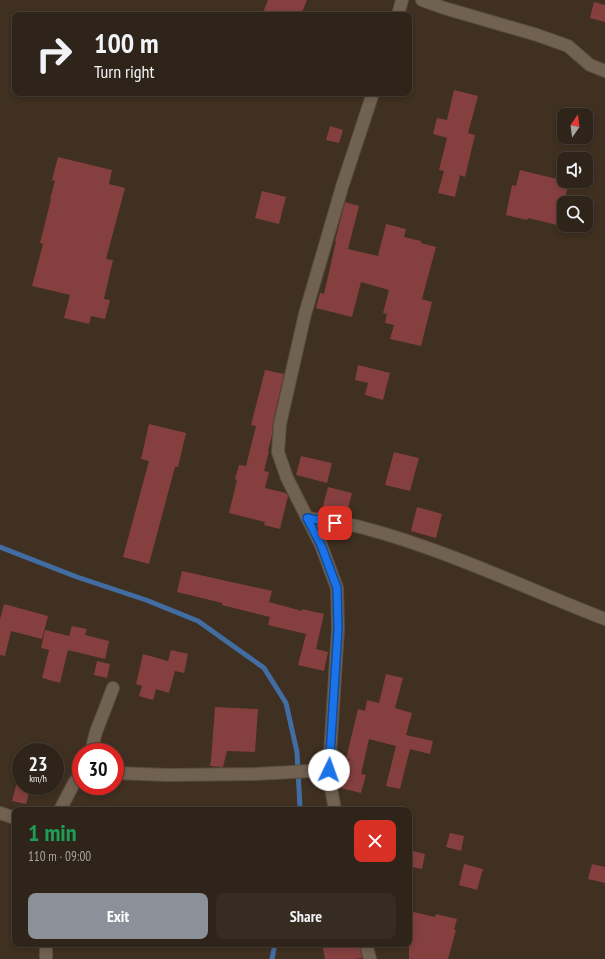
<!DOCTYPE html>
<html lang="en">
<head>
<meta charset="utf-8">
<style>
	body { margin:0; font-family:"PT Sans Narrow",sans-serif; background:#372c22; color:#f1f3f6; height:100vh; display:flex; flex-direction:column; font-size:15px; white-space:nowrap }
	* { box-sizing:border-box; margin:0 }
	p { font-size:13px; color:#a7a4a2 }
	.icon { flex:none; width:22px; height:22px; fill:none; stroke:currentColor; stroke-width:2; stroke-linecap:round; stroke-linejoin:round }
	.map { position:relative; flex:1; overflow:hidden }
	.sheet { position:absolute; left:12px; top:807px; width:400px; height:140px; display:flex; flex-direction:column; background:#2f2419; border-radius:8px; box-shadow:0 2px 6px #0003,0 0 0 1px #4a4138 }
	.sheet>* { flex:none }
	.hud { position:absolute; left:12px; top:12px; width:400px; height:84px; border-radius:8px; box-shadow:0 2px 6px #0003,0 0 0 1px #4a4138; background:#2f2419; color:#f1f3f6; overflow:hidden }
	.needle { width:26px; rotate:14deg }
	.tools { position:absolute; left:557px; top:108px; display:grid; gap:8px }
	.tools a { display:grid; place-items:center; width:36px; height:36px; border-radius:8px; background:#2f2419; box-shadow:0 2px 6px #0003,0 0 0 1px #4a4138; font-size:20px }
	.speed { position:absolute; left:12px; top:743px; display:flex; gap:8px; font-size:20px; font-weight:700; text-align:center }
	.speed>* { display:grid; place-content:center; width:52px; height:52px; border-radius:50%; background:#2f2419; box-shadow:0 2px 6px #0003,0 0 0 1px #4a4138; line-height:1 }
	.speed small { font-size:10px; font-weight:400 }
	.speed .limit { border:6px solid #d22; background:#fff; color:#111 }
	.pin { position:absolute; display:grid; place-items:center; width:34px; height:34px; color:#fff; margin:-17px; border-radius:8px; box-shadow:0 2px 6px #0006 }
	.me { position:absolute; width:44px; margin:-22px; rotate:3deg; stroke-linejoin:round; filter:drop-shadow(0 0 3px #0008) }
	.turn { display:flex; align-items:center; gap:14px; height:84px; padding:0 16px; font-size:18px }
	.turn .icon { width:52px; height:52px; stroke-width:2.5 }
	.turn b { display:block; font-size:28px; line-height:34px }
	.round { display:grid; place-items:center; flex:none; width:42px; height:42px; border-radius:8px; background:#372c22 }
	.overview { display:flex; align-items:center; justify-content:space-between; height:68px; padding:0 16px }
	h1 { font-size:24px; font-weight:700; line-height:30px; color:#1e9e55 }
	.primary-button { display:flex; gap:8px; margin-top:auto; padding:8px 16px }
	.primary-button a { flex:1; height:46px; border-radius:8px; background:#8c9099; color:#fff; font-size:16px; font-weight:700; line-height:46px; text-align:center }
	.primary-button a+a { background:#372c22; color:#f1f3f6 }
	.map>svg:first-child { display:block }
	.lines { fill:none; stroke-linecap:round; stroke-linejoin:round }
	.stream { stroke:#426da3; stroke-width:5 }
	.building { fill:#853f3f }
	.minor-casing { stroke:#594d40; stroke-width:14 }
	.minor { stroke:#716151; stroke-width:12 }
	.route-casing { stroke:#114b97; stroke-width:10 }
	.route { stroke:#1a73e8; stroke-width:7 }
</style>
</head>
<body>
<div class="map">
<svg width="605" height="959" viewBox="0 0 605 959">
	<rect width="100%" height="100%" fill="#3f3021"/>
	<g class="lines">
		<path class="stream" d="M0,547L77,577L146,600L198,621L264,668L286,703L297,752L300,807L299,810
			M272,959L275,944"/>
	</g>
	<path class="building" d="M268,0H307L301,15H262Z
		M594,2L605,5V22L590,18Z
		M454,90L478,96L468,133L475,135L465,177L460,175L455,197L438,193L444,171L439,170L447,138L433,134L437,118L447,120Z
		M330,126L343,130L339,143L326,140Z
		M58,157L112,170L109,184L125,188L106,259L113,260L104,299L110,300L105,319L91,316L89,324L64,318L70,295L32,286L43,244L40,243L51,199H50L55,181L52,180Z
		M520,170L569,182L564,202L568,203H564V225H575L574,229L528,218L527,220L506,215L512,185L516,186Z
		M262,191L286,197L279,224L255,218Z
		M345,202L359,206L348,249L378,256L386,224L406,229L404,237L421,241V243L436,247L422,299L432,302L421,346L390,339L394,325L385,323L387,314L383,313L389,290L361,282L352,317L316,308L320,293L324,294L336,241H335Z
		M358,365L390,373L383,400L365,395L368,383L355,380Z
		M265,370L284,374L273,422L272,435L268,451H269L264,471L269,472L265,488L286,493L288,496L280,529L264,525L265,522L229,513L237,480L235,479L239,465L246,466L256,426L251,425Z
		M149,424L186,433L178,467H175L149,564L123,557L149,461L141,459Z
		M394,452L419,458L410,491L385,485Z
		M301,456L332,463L327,483L296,475Z
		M328,487L352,493L347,512L323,506Z
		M417,507L442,514L436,538L411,531Z
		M182,571L272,591L269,602L302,611V609L324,614L316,649L328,652L324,671L298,665L306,634L268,625L270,617L222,605V603L177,592Z
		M4,604L48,616L42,639L11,631L5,656L0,655V619Z
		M72,626L87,629L85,635L109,641L105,659L68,650L60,683L42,678L49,650L41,648L45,630L69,636Z
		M171,650L188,654L184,673L175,671L169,693L156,689L153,700L139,696L142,686L136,684L143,654L168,661Z
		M97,661L110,664L107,678L94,675Z
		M386,674L403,678L395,708L412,713L406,735L433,741L430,754L410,749L400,789L386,786L396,746L369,739L361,774L366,775L361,793L341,788L349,759H346L358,709L365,711L367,700L379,703Z
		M215,707L258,709L255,752L227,751L223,767L210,766L211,760Z
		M17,782L21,783V786H31L26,804L12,801Z
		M450,833L464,836L461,851L446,847Z
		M409,850L425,854L422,869L409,866Z
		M464,864L483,869L477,890L459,885Z
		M592,864L605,867V883L588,879Z
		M409,911L435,917L436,914L457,919L454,930H456L448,959H409Z
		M322,944H359L362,958L354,959H325Z"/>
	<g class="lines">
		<g class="minor-casing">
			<path id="minor" d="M422,0L444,8L537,35L568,46L590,65L605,71
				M398,15L402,0
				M307,518C326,521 346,523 364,528C447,550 525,588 605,619
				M91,752L96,732L113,688
				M115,773L168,775L255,774L329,770
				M60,810L74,783L81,774
				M335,810L330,783L329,770L338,629L337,588L321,545L287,478L278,452L280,424L305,314L342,187L373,93
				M0,813L15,818
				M366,944L370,959
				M46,959V944"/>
		</g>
		<use href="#minor" class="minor"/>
	</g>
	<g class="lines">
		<g class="route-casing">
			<path id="route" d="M329,770L338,629L337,588L321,545L307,518L335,523"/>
		</g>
		<use href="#route" class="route"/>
	</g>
</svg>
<div class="tools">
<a><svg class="needle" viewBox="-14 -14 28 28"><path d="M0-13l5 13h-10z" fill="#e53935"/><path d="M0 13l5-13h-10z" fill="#a7a4a2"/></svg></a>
<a><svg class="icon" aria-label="sound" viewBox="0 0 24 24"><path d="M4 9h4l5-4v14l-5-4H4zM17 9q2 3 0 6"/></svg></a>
<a><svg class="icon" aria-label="search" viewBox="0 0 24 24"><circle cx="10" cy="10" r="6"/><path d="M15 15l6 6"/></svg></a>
</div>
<div class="speed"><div>23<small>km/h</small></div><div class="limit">30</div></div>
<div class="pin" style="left:335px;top:523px;background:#d93025"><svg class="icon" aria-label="arrive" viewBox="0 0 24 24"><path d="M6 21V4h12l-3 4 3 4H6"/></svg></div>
<svg class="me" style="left:329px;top:770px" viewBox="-20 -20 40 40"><circle r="19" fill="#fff"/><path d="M0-13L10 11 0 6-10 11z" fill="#1a73e8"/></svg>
<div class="hud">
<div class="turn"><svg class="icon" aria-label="right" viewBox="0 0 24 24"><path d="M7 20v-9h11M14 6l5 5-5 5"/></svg><div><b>100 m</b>Turn right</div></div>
</div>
<section class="sheet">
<div class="overview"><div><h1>1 min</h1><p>110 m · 09:00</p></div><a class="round" style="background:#d93025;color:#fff"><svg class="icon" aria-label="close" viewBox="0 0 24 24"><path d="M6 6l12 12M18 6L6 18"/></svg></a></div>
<div class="primary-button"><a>Exit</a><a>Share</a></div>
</section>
</div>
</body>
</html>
